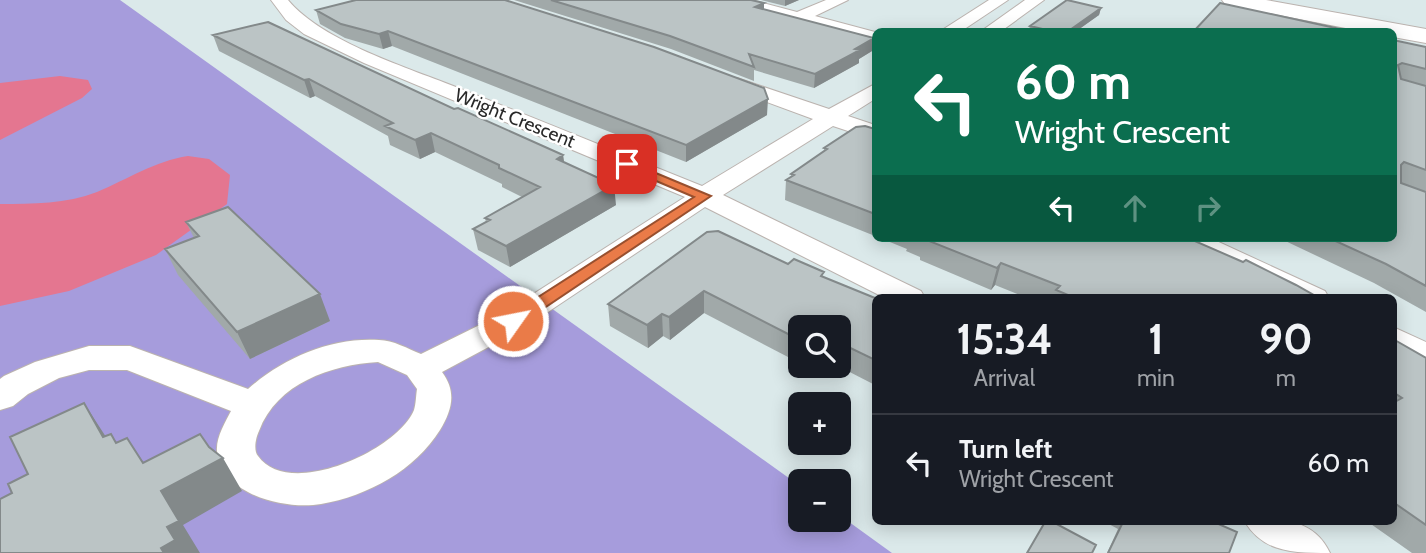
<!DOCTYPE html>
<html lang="en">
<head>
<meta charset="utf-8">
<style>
	body { margin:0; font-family:Cabin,sans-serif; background:#242831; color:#f1f3f6; height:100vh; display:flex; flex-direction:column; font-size:26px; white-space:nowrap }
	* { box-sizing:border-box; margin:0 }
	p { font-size:23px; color:#9ea1a6 }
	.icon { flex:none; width:38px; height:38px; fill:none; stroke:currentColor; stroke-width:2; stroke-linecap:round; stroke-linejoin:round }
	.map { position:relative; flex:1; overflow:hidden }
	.drawer { position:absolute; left:872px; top:294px; width:525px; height:231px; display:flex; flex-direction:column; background:#171b24; border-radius:10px; box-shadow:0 4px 18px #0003 }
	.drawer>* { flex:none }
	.guide { position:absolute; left:872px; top:28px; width:525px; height:214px; border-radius:10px; box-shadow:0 4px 18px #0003; background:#0b6e4f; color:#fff; overflow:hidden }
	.fabs { position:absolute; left:788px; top:315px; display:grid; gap:14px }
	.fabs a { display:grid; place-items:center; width:63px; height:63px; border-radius:10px; background:#171b24; box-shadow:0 4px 18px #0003; font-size:35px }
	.pin { position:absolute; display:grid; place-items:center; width:60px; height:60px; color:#fff; margin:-30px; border-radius:14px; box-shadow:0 4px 10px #0006 }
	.me { position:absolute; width:77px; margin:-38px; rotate:57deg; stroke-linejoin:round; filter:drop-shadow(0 0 5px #0008) }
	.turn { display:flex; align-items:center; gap:24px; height:147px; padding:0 28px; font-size:32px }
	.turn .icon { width:91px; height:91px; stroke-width:2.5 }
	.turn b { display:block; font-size:49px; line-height:60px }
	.lanes { display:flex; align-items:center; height:66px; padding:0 28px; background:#0003; justify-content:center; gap:35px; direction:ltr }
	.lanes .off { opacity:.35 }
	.eta { display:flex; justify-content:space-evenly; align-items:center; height:119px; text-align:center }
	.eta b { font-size:42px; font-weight:700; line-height:49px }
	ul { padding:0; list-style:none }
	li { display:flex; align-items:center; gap:21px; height:98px; padding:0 28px; border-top:2px solid #363941 }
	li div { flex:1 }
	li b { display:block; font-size:26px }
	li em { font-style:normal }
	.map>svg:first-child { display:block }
	.green { fill:#a69cdc }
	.water { fill:#e47690 }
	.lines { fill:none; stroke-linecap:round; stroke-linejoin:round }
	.street-casing { stroke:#bbb3af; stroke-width:2 }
	.secondary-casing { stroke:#bbb3af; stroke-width:2 }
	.street { fill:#fff; fill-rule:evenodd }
	.secondary { fill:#fff; fill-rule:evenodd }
	.wall { fill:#a1a9a9 }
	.shaded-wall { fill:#83898a }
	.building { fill:#bbc4c5; stroke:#83898a; stroke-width:2 }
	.route { fill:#ea7b48; stroke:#98502f; stroke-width:2 }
	.labels { text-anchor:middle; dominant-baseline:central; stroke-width:5; stroke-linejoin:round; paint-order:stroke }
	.far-street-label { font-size:19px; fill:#292929; stroke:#fff }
</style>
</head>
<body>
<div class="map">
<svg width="1426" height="553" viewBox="0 0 1426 553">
	<rect width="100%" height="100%" fill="#dbe9ea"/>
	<path class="green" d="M0,0H120L800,486V520H838V514L892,553H0Z"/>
	<path class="water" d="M60,76L88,80L92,89L82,98L0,140V83Z
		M188,156L209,159L230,175L227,204L156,255L69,291L0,306V204C33,204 66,204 97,192C128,179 155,161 188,156Z"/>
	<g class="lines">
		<g class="street-casing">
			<path id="street" d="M271,0H288C323,42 409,68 461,89C541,121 622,154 702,186L813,119L723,86L720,82L723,78H737L829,109L875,84V99L848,116L875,125V140L833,126L723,195L921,291L925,298H885L705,207L524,328L442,372C457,392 452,410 440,430C415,470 368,496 321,504C285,510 221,495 217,451C216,437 225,423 231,411L127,370H89L59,378L28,394L13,406L0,410V379L4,376L35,362L89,346H130L248,389C283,358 331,337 379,340C393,340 408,349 421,354L502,314L685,197L364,63L304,34L286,20ZM378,362L407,375L417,389C416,395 416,404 414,410C398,450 289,500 258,456C253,450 256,437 259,431C277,383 331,365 378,362Z
				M724,0H751L797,12L826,0H848L815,16L875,32V42L726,3Z
				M989,0H1008L960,32H939Z
				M1025,0H1044L1000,32H980Z
				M1170,238H1210L1325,291L1329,298H1289L1212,258L1174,244Z
				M1393,327L1426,342V367L1393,352Z
				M1245,522C1280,519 1313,517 1330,553C1294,553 1264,553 1245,522Z"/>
		</g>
		<g class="secondary-casing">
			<path id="secondary" d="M1222,0H1266L1426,29V43L1393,37V32H1366L1232,6L1225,4Z"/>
		</g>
		<use href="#street" class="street"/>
		<use href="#secondary" class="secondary"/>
	</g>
	<path class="wall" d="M514,0H751L764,3V10L872,51L859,59V63L814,88L754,70V81L671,49Z
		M761,0H799L785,6Z
		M1101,8L1099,15L1075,32H1028L1030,26Z
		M316,10L767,115L686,162L392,46L383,49L345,38L320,24Z
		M213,35L454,109L563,155L564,163L616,205L510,267L478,250L473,229L486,222L485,218L522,197L502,187V184L435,152L420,159L390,145L388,136L315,96L310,98L219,51Z
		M1393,40L1426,47V192L1401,182L1426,192V312L1374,283L1279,238H1393Z
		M875,129V236L785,200L786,180L791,177V174L824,151V148Z
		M186,222L330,321L250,359L178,275L165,249L194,238Z
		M880,238H1188L1319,298H1027L995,285L991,290L920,260V257L906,251L907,249Z
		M788,264L875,298V387L873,386V384L838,366V327H800L788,357L704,313L670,340L663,336L648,348L610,326L608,304Z
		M1393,339L1426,358V553H1412L1368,522H1393Z
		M1105,522H1214L1229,553H1107L1118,529Z"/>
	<path class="shaded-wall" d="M785,0H799L785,6Z
		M764,3V16L755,7Z
		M1101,8L1099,15L1075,32H1067Z
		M388,31L392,46L383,49L379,34Z
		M874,38L872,51L859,59V63L814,88L815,74L855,49Z
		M309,79L315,96L310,98L304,80Z
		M768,99L767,115L686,162V145Z
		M431,133L435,152L420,159L415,140Z
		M563,155L566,175L557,159Z
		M614,185L616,205L510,267L506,246Z
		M1001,263L995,285L991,290L997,268Z
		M704,291V313L670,340L669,317Z
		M320,294L330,321L250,359L237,332Z
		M662,314L663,336L648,348L647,325Z
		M802,324V327H800V347L788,357L790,335Z
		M84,403L106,437H103Z
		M127,438L150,472L223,458L242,491L183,525L200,553H164L161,548L167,527L143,463Z"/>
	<path class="building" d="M356,0H505L654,47L764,88L768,99L686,145L388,31L379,34L341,24L316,10Z
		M551,0H751L764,3L755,7L874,38L855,49L860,50L815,74L749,54L754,67L670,36Z
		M1067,0L1101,8L1067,32H1055L1030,26Z
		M1220,3L1354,32H1193Z
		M268,22L454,109L458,108L563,155L557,159L614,185L506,246L473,229L490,220L485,218L540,187L499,168V165L431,133L415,140L385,126L393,123L309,79L304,80L213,35Z
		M1393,40L1426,47V69L1402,63L1398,65L1401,79L1426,86V170L1404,162L1401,165V183L1426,192V286L1386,264L1329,238H1393Z
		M865,126L875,129V214L786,180L794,175L791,174L827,149L824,148L856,127Z
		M228,207L320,294L237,332L165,249L199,236L186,222Z
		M718,231L788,264L794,259L824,272L821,276L875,298V360L838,342V327H809L802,324L790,335L704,291L669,317L662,314L647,325L608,304L707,232Z
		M925,238H1188L1243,262L1246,260L1296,285L1319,298H1075L1056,290L1060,286L1001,263L997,268L924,239Z
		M1393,339L1426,358V525L1393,502V403L1402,398L1393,392Z
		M84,403L103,437L111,434L116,443L127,438L143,463L200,434L209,447L223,458L161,491L179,521L167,527L175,540L161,548L164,553H0V499L12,493L8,484L28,474L10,437Z
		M1045,522H1053L1096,545L1092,553H1027Z
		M1123,522H1214L1237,532L1229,553H1108Z"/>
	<path class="route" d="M627,161L711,196L519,325H507L505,321L507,317L694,197L623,167L621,164Z"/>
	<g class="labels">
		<g class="far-street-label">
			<text transform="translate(515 118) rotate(22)">Wright Crescent</text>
		</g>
	</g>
</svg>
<div class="fabs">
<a><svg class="icon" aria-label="search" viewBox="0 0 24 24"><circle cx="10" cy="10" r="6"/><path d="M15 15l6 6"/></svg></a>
<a>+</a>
<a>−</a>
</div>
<div class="pin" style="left:627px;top:164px;background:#d93025"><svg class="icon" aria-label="arrive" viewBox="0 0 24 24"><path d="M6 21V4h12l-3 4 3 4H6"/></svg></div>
<svg class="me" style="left:513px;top:321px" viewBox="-20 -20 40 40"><circle r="17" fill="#ea7b48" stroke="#fff" stroke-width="3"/><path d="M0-11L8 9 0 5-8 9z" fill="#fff"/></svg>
<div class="guide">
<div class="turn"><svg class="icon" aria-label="left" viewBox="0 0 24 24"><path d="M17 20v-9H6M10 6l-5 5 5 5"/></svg><div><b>60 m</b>Wright Crescent</div></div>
<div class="lanes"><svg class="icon" aria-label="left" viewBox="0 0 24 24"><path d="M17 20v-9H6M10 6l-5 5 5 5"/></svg><svg class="icon off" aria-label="ahead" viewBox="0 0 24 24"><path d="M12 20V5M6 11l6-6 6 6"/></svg><svg class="icon off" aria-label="right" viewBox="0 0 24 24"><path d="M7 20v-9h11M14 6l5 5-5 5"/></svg></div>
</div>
<section class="drawer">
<div class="eta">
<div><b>15:34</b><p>Arrival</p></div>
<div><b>1</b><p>min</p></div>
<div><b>90</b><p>m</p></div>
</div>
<ul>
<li><svg class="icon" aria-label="left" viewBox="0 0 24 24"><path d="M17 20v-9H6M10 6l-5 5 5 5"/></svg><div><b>Turn left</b><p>Wright Crescent</p></div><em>60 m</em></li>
</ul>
</section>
</div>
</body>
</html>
